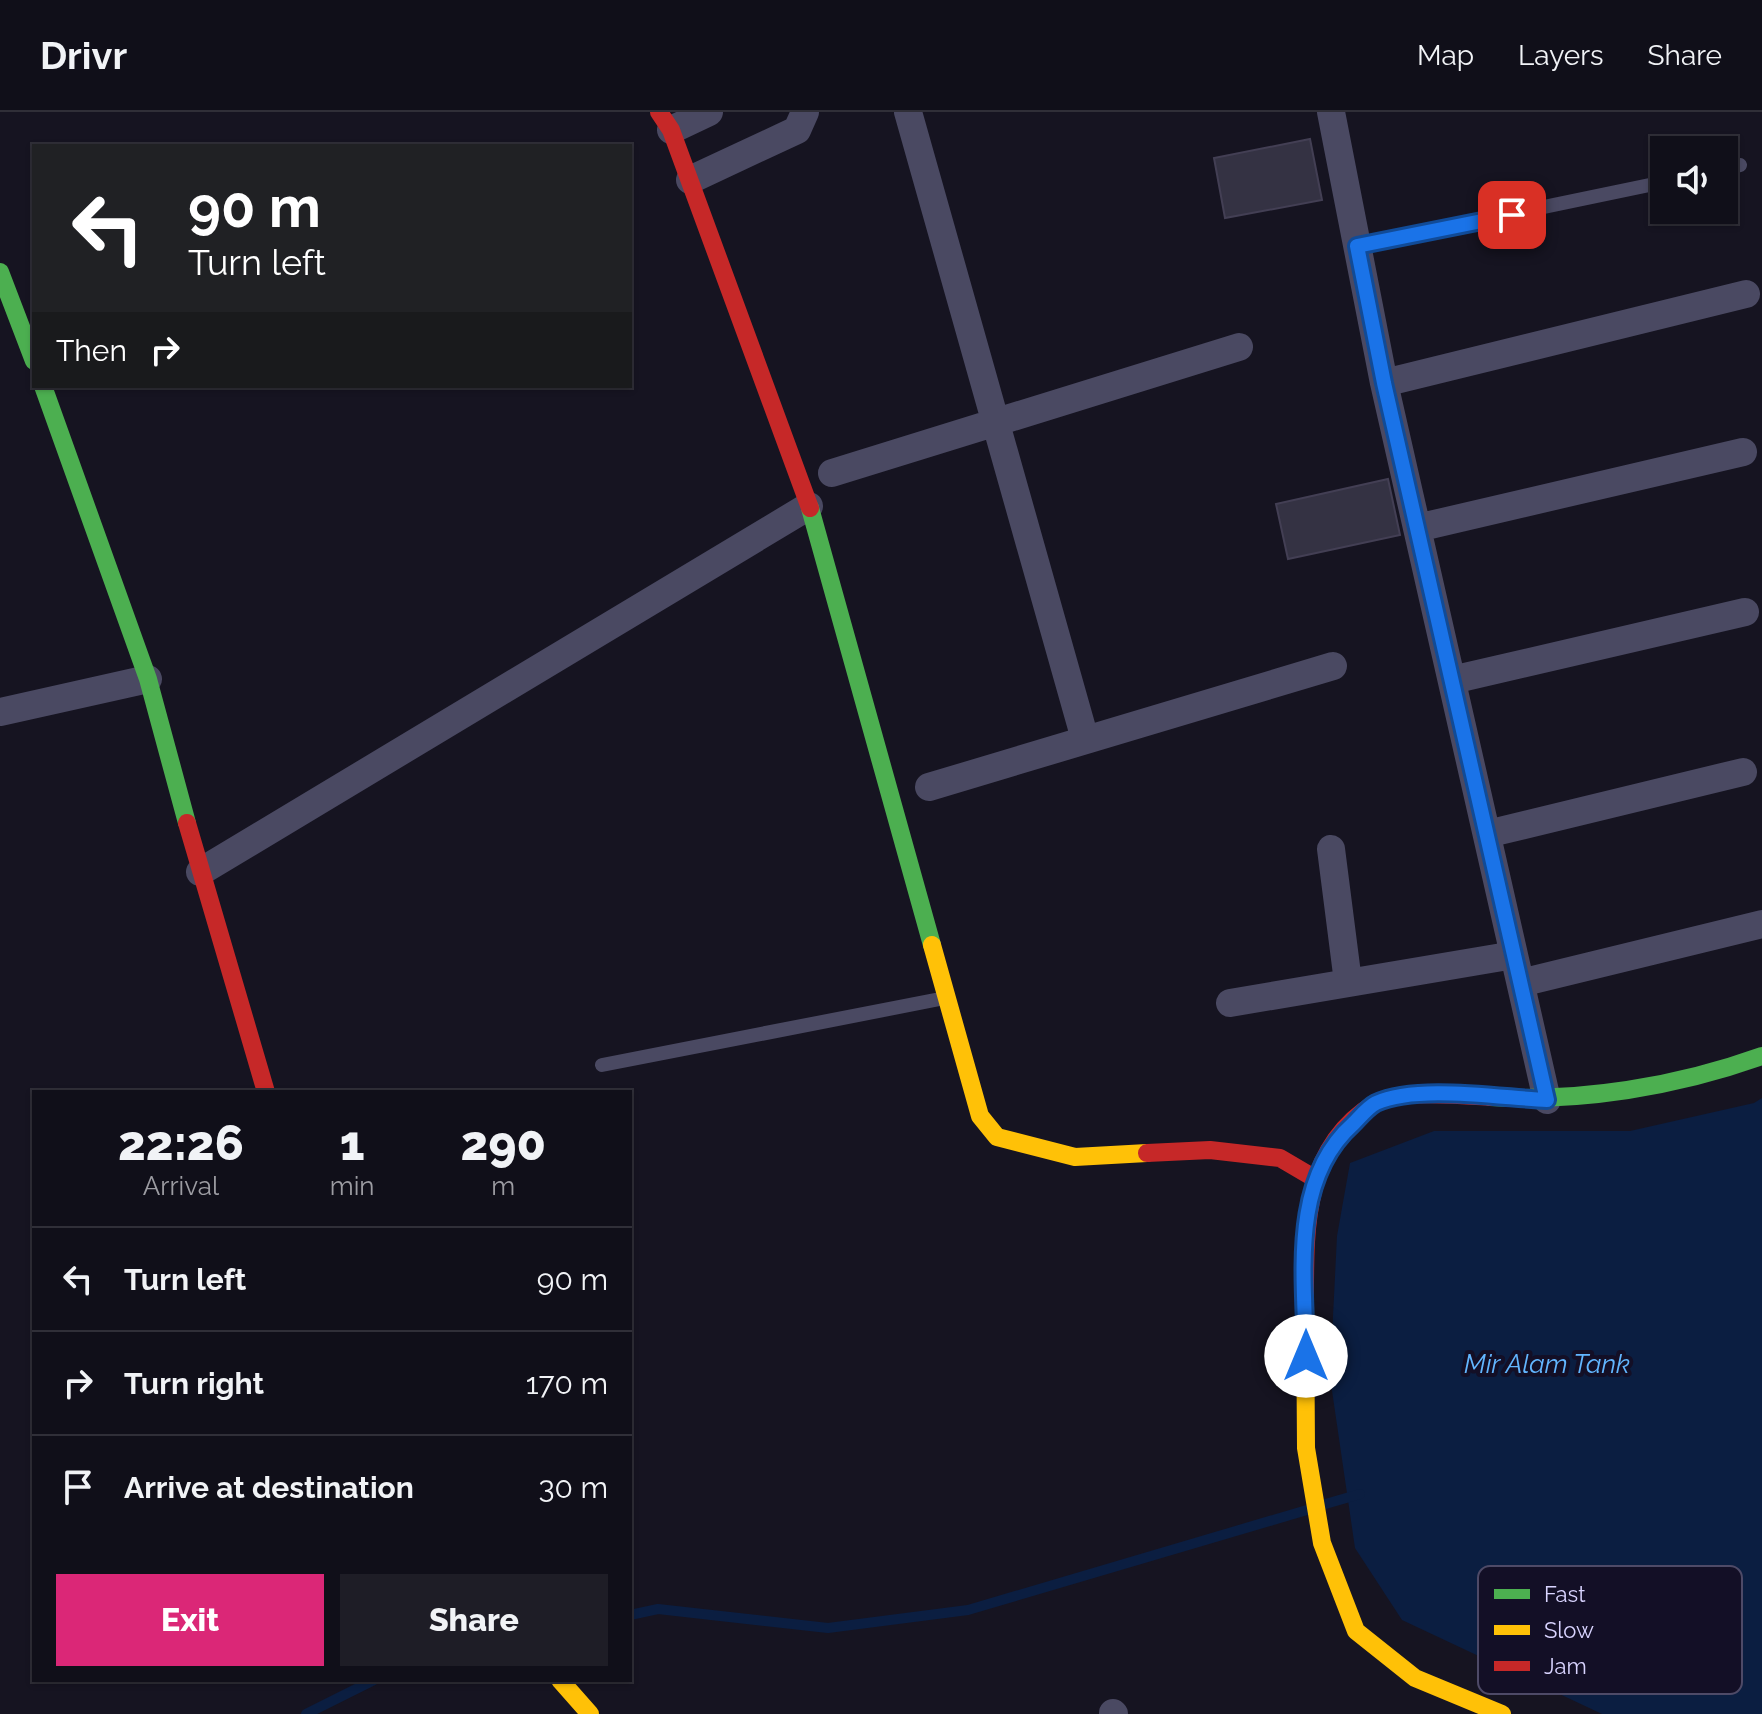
<!DOCTYPE html>
<html lang="en">
<head>
<meta charset="utf-8">
<style>
	body { margin:0; font-family:Raleway,sans-serif; background:#1e1d26; color:#f1f3f6; height:100vh; display:flex; flex-direction:column; font-size:30px; white-space:nowrap }
	* { box-sizing:border-box; margin:0 }
	p { font-size:26px; color:#9c9ca2 }
	.icon { flex:none; width:44px; height:44px; fill:none; stroke:currentColor; stroke-width:2; stroke-linecap:round; stroke-linejoin:round }
	.map { position:relative; flex:1; overflow:hidden }
	.side { position:absolute; left:32px; top:978px; width:600px; height:592px; display:flex; flex-direction:column; background:#100f19; border-radius:0px; box-shadow:0 2px 6px #0004,0 0 0 2px #302f38 }
	.side>* { flex:none }
	.hud { position:absolute; left:32px; top:32px; width:600px; height:244px; border-radius:0px; box-shadow:0 2px 6px #0004,0 0 0 2px #302f38; background:#202124; color:#fff; overflow:hidden }
	.buttons { position:absolute; left:1650px; top:24px; display:grid; gap:16px }
	.buttons a { display:grid; place-items:center; width:88px; height:88px; border-radius:0px; background:#100f19; box-shadow:0 2px 6px #0004,0 0 0 2px #302f38; font-size:40px }
	.pin { position:absolute; display:grid; place-items:center; width:68px; height:68px; color:#fff; margin:-34px; border-radius:16px; box-shadow:0 4px 12px #0006 }
	.me { position:absolute; width:88px; margin:-44px; rotate:0deg; stroke-linejoin:round; filter:drop-shadow(0 0 6px #0008) }
	.turn { display:flex; align-items:center; gap:28px; height:168px; padding:0 24px; font-size:36px }
	.turn .icon { width:104px; height:104px; stroke-width:2.5 }
	.turn b { display:block; font-size:56px; line-height:68px }
	.then { display:flex; align-items:center; height:76px; padding:0 24px; background:#0003; gap:16px; font-size:30px }
	.eta { display:flex; justify-content:space-evenly; align-items:center; height:136px; text-align:center }
	.eta b { font-size:48px; font-weight:800; line-height:56px }
	.cta { display:flex; gap:16px; margin-top:auto; padding:16px 24px }
	.cta a { flex:1; height:92px; border-radius:0px; background:#db2777; color:#fff; font-size:32px; font-weight:800; line-height:92px; text-align:center }
	.cta a+a { background:#1e1d26; color:#f1f3f6 }
	ul { padding:0; list-style:none }
	li { display:flex; align-items:center; gap:24px; height:104px; padding:0 24px; border-top:2px solid #302f38 }
	li div { flex:1 }
	li b { display:block; font-size:30px }
	li em { font-style:normal }
	header { display:flex; align-items:center; gap:48px; box-sizing:border-box; height:112px; padding:0 40px; background:#100f19; border-bottom:2px solid #302f38 }
	header strong { font-size:38px }
	nav { display:flex; gap:44px; margin-inline-start:auto; font-size:28px }
	.map>svg:first-child { display:block }
	.water { fill:#0b1e41 }
	.lines { fill:none; stroke-linecap:round; stroke-linejoin:round }
	.stream { stroke:#0b1e41; stroke-width:10 }
	.building { fill:#343243; stroke:#433f54; stroke-width:2 }
	.lane { stroke:#4a4962; stroke-width:14 }
	.street { stroke:#4a4962; stroke-width:28 }
	.fast { stroke:#4caf50; stroke-width:18 }
	.slow { stroke:#ffc107; stroke-width:18 }
	.jam { stroke:#c62828; stroke-width:18 }
	.route-casing { stroke:#114b97; stroke-width:20 }
	.route { stroke:#1a73e8; stroke-width:14 }
	.labels { text-anchor:middle; dominant-baseline:central; stroke-width:8; stroke-linejoin:round; paint-order:stroke }
	.water-label { font-size:26px; font-style:italic; fill:#62b6ff; stroke:#130f26 }
	.key { fill:#130f26; stroke:#4e4a67; stroke-width:2 }
	.key-label { font-size:22px; fill:#d9d4ff }
</style>
</head>
<body>
<header>
<strong>Drivr</strong>
<nav><a>Map</a><a>Layers</a><a>Share</a></nav>
</header>
<div class="map">
<svg width="1762" height="1602" viewBox="0 0 1762 1602">
	<rect width="100%" height="100%" fill="#161421"/>
	<path class="water" d="M1762,986V1602H1602L1402,1508L1355,1436L1330,1265L1337,1124L1350,1051L1434,1019H1630L1754,991Z"/>
	<g class="lines">
		<path class="stream" d="M1322,1393L1360,1382
			M630,1503L658,1497L828,1516L968,1498L1307,1398
			M306,1602L374,1568"/>
	</g>
	<path class="building" d="M1310,27L1322,88L1225,106L1214,46Z
		M1388,367L1400,423L1288,447L1276,392Z"/>
	<g class="lines">
		<path class="lane" d="M1724,56L1740,53
			M1357,134L1664,70
			M602,953L945,886"/>
		<path class="street" d="M908,0L1085,627
			M1331,0L1384,271L1547,988
			M671,18L709,0
			M690,68L797,18L805,0
			M1384,271L1746,182
			M832,361L1239,235
			M1417,416L1743,340
			M1452,568L1745,500
			M0,600L148,567
			M929,675L1333,554
			M1487,722L1743,660
			M1331,737L1348,870
			M200,760L809,394
			M1521,871L1762,812
			M1230,891L1514,843
			M1113,1601L1114,1602"/>
		<path class="fast" d="M0,160L34,249
			M43,274L148,567L187,711
			M810,396L932,833
			M1490,985C1580,990 1676,975 1762,944"/>
		<path class="slow" d="M932,833L980,1004L997,1025L1075,1045L1147,1041
			M1305,1192L1306,1336L1322,1431L1356,1519L1415,1566L1502,1602
			M560,1568L590,1602"/>
		<path class="jam" d="M659,0L671,18L810,396
			M187,711L266,980
			M1147,1041L1210,1038L1280,1046L1314,1066
			M1305,1192C1305,1120 1302,1036 1374,992C1399,977 1460,983 1490,985"/>
	</g>
	<g class="lines">
		<g class="route-casing">
			<path id="route" d="M1306,1244C1305,1167 1289,1069 1353,1012C1359,1006 1368,995 1376,991C1417,972 1501,986 1547,988L1384,271L1357,134L1512,103"/>
		</g>
		<use href="#route" class="route"/>
	</g>
	<g class="labels">
		<g class="water-label">
			<text x="1547" y="1252">Mir Alam Tank</text>
		</g>
	</g>
	<rect x="1478" y="1454" width="264" height="128" rx="12" class="key"/>
	<rect x="1494" y="1477" width="36" height="10" fill="#4caf50"/>
	<rect x="1494" y="1513" width="36" height="10" fill="#ffc107"/>
	<rect x="1494" y="1549" width="36" height="10" fill="#c62828"/>
	<g class="key-label">
		<text x="1544" y="1490">Fast</text>
		<text x="1544" y="1526">Slow</text>
		<text x="1544" y="1562">Jam</text>
	</g>
</svg>
<div class="buttons">
<a><svg class="icon" aria-label="sound" viewBox="0 0 24 24"><path d="M4 9h4l5-4v14l-5-4H4zM17 9q2 3 0 6"/></svg></a>
</div>
<div class="pin" style="left:1512px;top:103px;background:#d93025"><svg class="icon" aria-label="arrive" viewBox="0 0 24 24"><path d="M6 21V4h12l-3 4 3 4H6"/></svg></div>
<svg class="me" style="left:1306px;top:1244px" viewBox="-20 -20 40 40"><circle r="19" fill="#fff"/><path d="M0-13L10 11 0 6-10 11z" fill="#1a73e8"/></svg>
<div class="hud">
<div class="turn"><svg class="icon" aria-label="left" viewBox="0 0 24 24"><path d="M17 20v-9H6M10 6l-5 5 5 5"/></svg><div><b>90 m</b>Turn left</div></div>
<div class="then">Then<svg class="icon" aria-label="right" viewBox="0 0 24 24"><path d="M7 20v-9h11M14 6l5 5-5 5"/></svg></div>
</div>
<section class="side">
<div class="eta">
<div><b>22:26</b><p>Arrival</p></div>
<div><b>1</b><p>min</p></div>
<div><b>290</b><p>m</p></div>
</div>
<ul>
<li><svg class="icon" aria-label="left" viewBox="0 0 24 24"><path d="M17 20v-9H6M10 6l-5 5 5 5"/></svg><div><b>Turn left</b></div><em>90 m</em></li>
<li><svg class="icon" aria-label="right" viewBox="0 0 24 24"><path d="M7 20v-9h11M14 6l5 5-5 5"/></svg><div><b>Turn right</b></div><em>170 m</em></li>
<li><svg class="icon" aria-label="arrive" viewBox="0 0 24 24"><path d="M6 21V4h12l-3 4 3 4H6"/></svg><div><b>Arrive at destination</b></div><em>30 m</em></li>
</ul>
<div class="cta"><a>Exit</a><a>Share</a></div>
</section>
</div>
</body>
</html>
